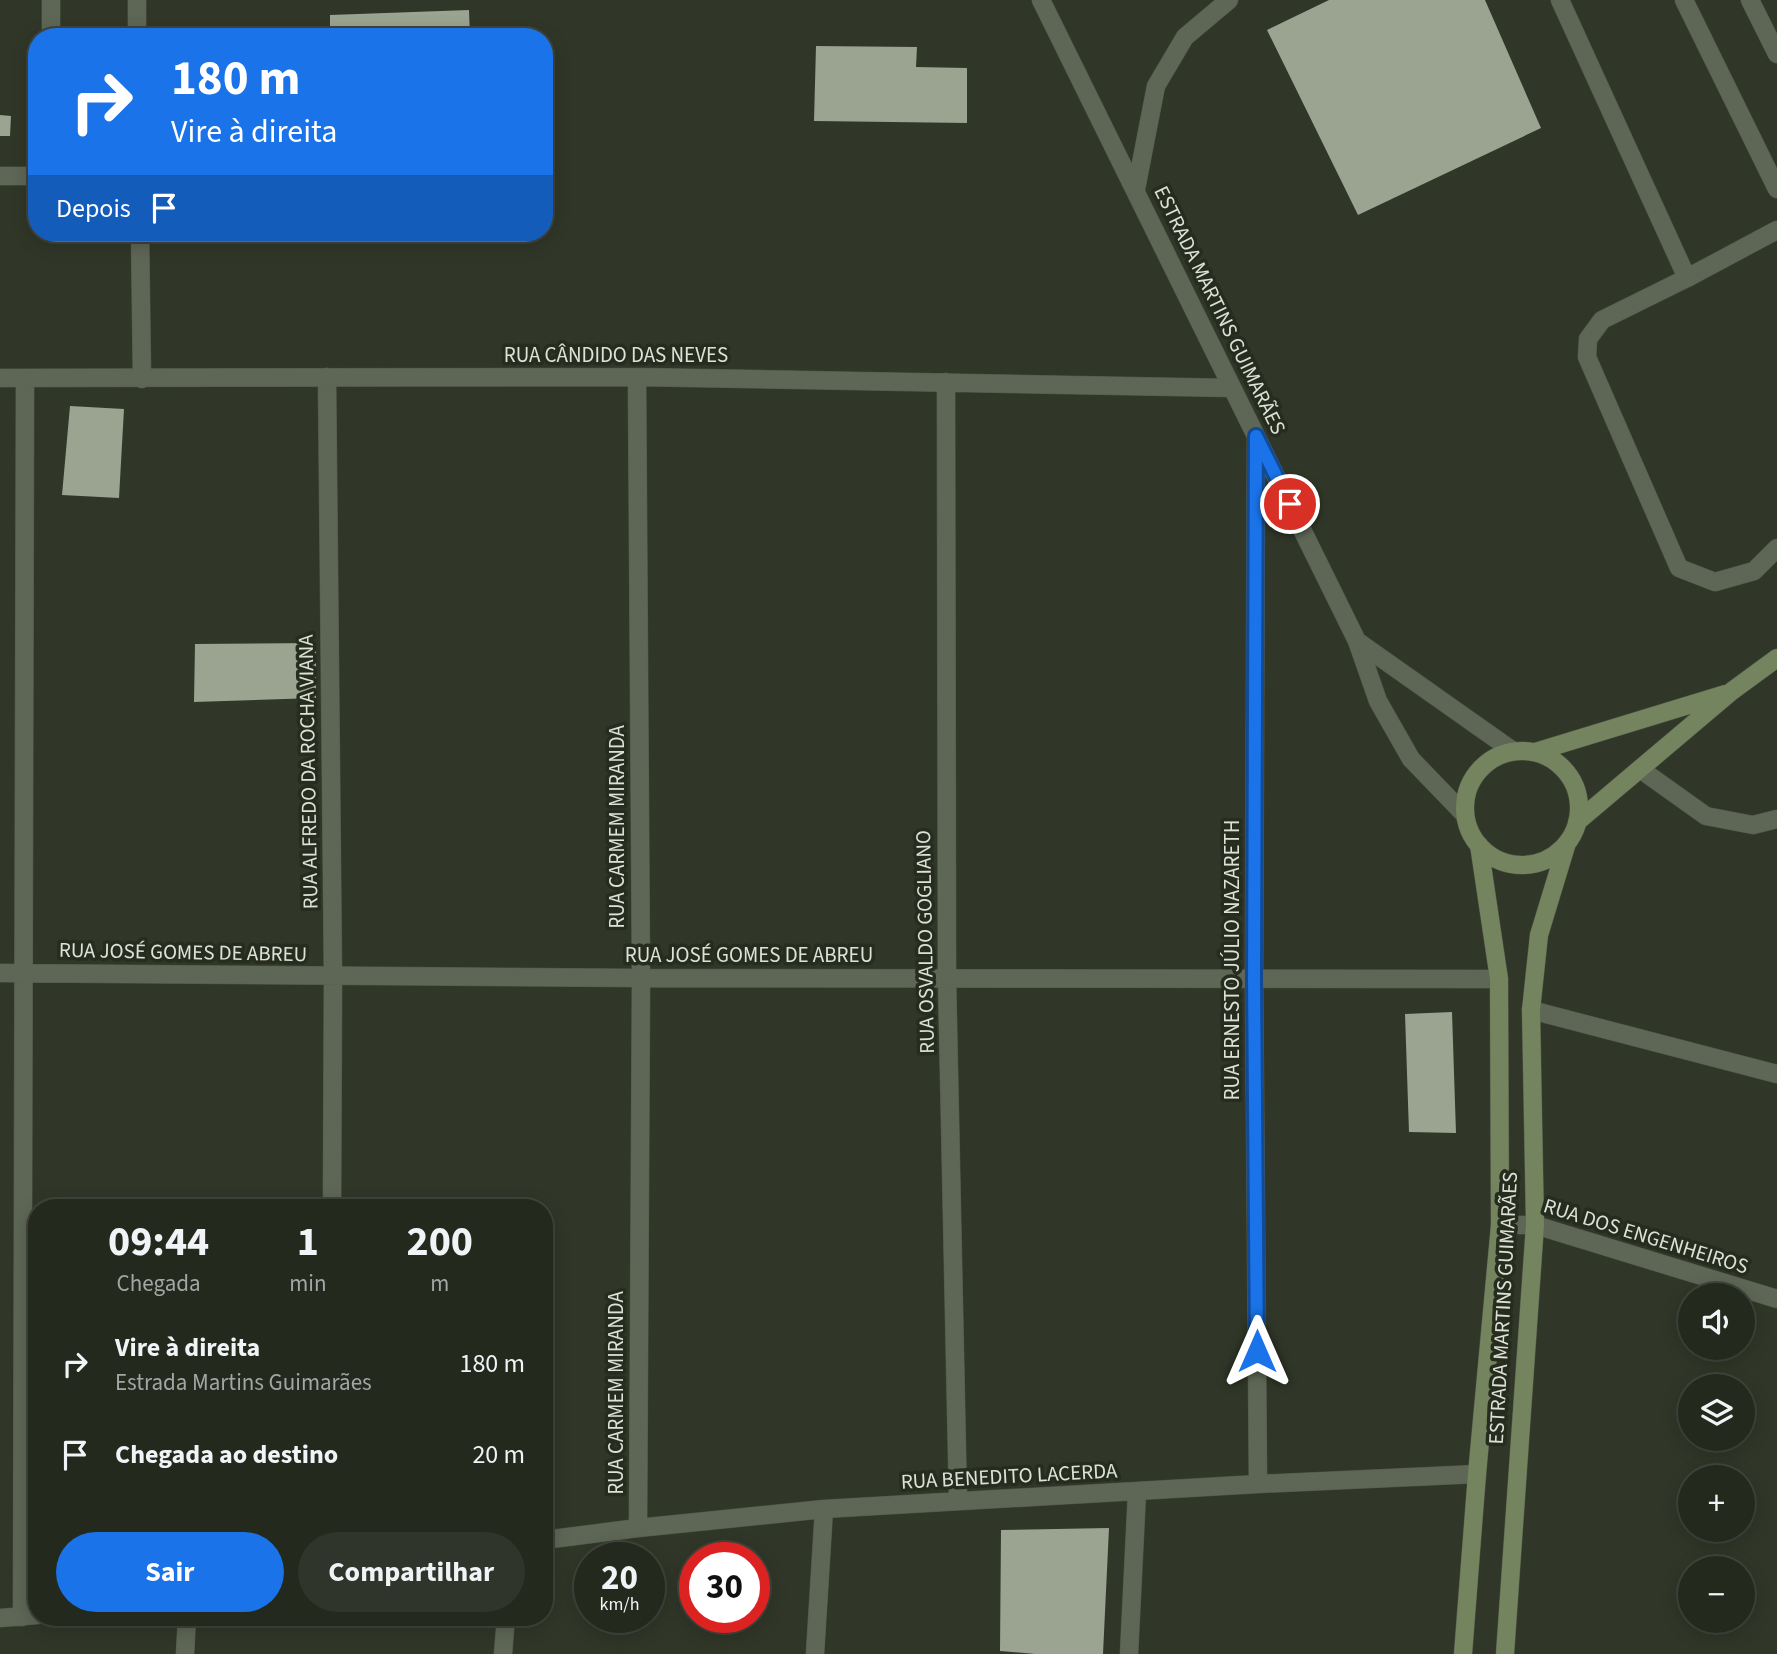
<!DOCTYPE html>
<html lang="pt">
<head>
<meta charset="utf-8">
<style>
	body { margin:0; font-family:"Source Sans 3",sans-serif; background:#30352b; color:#f1f3f6; height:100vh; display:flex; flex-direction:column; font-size:26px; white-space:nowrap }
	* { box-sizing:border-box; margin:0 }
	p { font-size:23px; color:#a3a6a4 }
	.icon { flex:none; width:38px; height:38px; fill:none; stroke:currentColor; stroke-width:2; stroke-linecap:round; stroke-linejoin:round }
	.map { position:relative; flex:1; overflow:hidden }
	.panel { position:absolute; left:28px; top:1199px; width:525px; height:427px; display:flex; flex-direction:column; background:#24291e; border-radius:28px; box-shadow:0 4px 18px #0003,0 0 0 2px #41453c }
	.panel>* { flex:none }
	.top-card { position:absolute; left:28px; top:28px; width:525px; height:214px; border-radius:28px; box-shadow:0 4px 18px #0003,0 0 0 2px #41453c; background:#1a73e8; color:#fff; overflow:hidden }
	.fabs { position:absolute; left:1678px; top:1283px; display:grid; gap:14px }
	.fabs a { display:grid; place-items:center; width:77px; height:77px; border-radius:50%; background:#24291e; box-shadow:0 4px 18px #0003,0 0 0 2px #41453c; font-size:35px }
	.speed { position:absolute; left:574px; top:1542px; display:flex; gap:14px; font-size:35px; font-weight:700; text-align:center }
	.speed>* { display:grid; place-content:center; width:91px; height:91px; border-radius:50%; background:#24291e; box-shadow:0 4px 18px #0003,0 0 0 2px #41453c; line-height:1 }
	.speed small { font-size:18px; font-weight:400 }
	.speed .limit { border:10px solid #d22; background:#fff; color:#111 }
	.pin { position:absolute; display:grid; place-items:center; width:60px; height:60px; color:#fff; margin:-30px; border:4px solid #fff; border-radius:50%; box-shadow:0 2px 7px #0007 }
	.me { position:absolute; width:77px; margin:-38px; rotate:0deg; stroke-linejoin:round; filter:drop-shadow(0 0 5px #0008) }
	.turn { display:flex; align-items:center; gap:24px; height:147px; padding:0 28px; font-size:32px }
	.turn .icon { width:91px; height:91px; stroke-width:2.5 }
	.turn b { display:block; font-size:49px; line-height:60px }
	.then { display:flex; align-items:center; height:66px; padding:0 28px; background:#0003; gap:14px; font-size:26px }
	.eta { display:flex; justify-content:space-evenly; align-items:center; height:119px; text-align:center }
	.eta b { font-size:42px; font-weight:700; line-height:49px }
	.action { display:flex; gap:14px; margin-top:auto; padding:14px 28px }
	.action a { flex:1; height:80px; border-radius:42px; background:#1a73e8; color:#fff; font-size:28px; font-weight:700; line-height:80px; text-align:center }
	.action a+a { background:#30352b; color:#f1f3f6 }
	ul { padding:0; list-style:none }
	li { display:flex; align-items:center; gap:21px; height:91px; padding:0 28px }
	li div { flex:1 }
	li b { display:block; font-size:26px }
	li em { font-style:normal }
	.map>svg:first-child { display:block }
	.building { fill:#9ba391 }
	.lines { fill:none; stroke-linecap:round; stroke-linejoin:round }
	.service-casing { stroke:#4f5548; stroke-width:19 }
	.minor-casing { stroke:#4f5548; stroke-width:19 }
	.secondary-casing { stroke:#4f5548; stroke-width:19 }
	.service { stroke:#5e6655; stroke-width:18 }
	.minor { stroke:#5e6655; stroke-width:18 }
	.secondary { stroke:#74845f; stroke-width:18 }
	.route-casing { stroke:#114b97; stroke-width:18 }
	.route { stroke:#1a73e8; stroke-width:12 }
	.labels { text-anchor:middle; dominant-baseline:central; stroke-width:7; stroke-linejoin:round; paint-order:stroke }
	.street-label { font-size:21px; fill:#dde2d8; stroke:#272d1e }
</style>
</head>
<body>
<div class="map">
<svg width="1777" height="1654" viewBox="0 0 1777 1654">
	<rect width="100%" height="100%" fill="#303728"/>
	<path class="building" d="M1329,0H1485L1541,128L1358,215L1267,30Z
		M469,10L470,37H330V15Z
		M816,46L917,47L916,67L967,68V123L814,121Z
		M0,115L11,116L10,136H0Z
		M70,406L124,409L119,498L62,495Z
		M316,643V698L194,702L195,644Z
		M1452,1012L1456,1133L1409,1132L1405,1014Z
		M1109,1528L1103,1654H1035L1000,1651L1001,1530Z"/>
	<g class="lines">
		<g class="service-casing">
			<path id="service" d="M1560,0L1687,278
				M1684,0L1777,189
				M1750,0L1777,54
				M1136,189L1156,86L1185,37L1229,0
				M1777,230L1687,278L1602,320L1588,339L1587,357L1679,568L1715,582L1754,571L1777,548
				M1640,769L1706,816L1753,825L1777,819
				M1531,1010L1777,1074"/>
		</g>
		<g class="minor-casing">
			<path id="minor" d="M137,0V37
				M1041,0L1357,641L1378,701L1411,759L1465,815
				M51,37V0
				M0,176H37
				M140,233L142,379
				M327,377L333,977L332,1208
				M637,377L641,978L638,1528
				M0,378L637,377L1232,388
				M946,382L947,978L958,1501
				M1256,436L1254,979L1258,1484
				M1357,641L1513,751
				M0,973L641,978L1499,979
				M1500,1225H1535L1777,1299
				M544,1540L638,1528L824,1509L1258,1484L1477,1474
				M22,1617L25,378
				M0,1618L37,1615
				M185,1654L187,1617
				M503,1654L506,1617
				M815,1654L824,1509
				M1129,1654L1137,1492"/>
		</g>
		<g class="secondary-casing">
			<path id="secondary" d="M1465 808a57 57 0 1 1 114 0a57 57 0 1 1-114 0Z
				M1535,752L1725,694
				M1577,822L1732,691L1777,658
				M1463,1654L1477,1474L1500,1225L1499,979L1479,845
				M1505,1654L1535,1225L1531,1010L1539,935L1567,843"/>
		</g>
		<use href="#service" class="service"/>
		<use href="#minor" class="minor"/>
		<use href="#secondary" class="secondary"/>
	</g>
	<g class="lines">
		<g class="route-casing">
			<path id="route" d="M1257,1351L1254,979L1256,436L1290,504"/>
		</g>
		<use href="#route" class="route"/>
	</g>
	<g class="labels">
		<g class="street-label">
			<text transform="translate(1220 310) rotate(64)">ESTRADA MARTINS GUIMARÃES</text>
			<text x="616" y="355">RUA CÂNDIDO DAS NEVES</text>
			<text transform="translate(308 772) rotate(-91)">RUA ALFREDO DA ROCHA VIANA</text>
			<text transform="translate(617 827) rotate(-90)">RUA CARMEM MIRANDA</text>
			<text transform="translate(925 942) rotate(-91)">RUA OSVALDO GOGLIANO</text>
			<text transform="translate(183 952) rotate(1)">RUA JOSÉ GOMES DE ABREU</text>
			<text x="749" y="955">RUA JOSÉ GOMES DE ABREU</text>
			<text transform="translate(1232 960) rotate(-90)">RUA ERNESTO JÚLIO NAZARETH</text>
			<text transform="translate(1646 1236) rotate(17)">RUA DOS ENGENHEIROS</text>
			<text transform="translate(1503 1308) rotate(-87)">ESTRADA MARTINS GUIMARÃES</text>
			<text transform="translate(616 1393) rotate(-90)">RUA CARMEM MIRANDA</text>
			<text transform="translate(1009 1476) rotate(-3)">RUA BENEDITO LACERDA</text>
		</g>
	</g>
</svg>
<div class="fabs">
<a><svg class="icon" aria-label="sound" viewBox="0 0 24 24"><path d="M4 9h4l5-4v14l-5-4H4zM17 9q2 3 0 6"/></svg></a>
<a><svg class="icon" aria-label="layers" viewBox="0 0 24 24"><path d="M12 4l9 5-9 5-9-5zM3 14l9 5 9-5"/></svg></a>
<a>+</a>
<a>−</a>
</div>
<div class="speed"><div>20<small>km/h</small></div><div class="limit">30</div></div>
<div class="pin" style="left:1290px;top:504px;background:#d93025"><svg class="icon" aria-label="arrive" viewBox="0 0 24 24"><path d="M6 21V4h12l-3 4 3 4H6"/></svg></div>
<svg class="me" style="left:1257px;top:1351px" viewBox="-20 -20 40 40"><path d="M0-17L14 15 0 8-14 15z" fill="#1a73e8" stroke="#fff" stroke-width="4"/></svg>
<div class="top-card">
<div class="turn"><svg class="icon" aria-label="right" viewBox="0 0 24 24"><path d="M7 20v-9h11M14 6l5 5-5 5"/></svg><div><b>180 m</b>Vire à direita</div></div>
<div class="then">Depois<svg class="icon" aria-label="arrive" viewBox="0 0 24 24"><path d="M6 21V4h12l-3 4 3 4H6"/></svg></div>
</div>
<section class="panel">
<div class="eta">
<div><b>09:44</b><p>Chegada</p></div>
<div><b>1</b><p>min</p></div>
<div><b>200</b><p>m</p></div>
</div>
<ul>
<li><svg class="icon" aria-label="right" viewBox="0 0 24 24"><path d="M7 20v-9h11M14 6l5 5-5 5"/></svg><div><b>Vire à direita</b><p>Estrada Martins Guimarães</p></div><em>180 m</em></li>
<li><svg class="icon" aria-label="arrive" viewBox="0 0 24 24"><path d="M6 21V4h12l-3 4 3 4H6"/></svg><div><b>Chegada ao destino</b></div><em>20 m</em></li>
</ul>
<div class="action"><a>Sair</a><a>Compartilhar</a></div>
</section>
</div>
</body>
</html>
